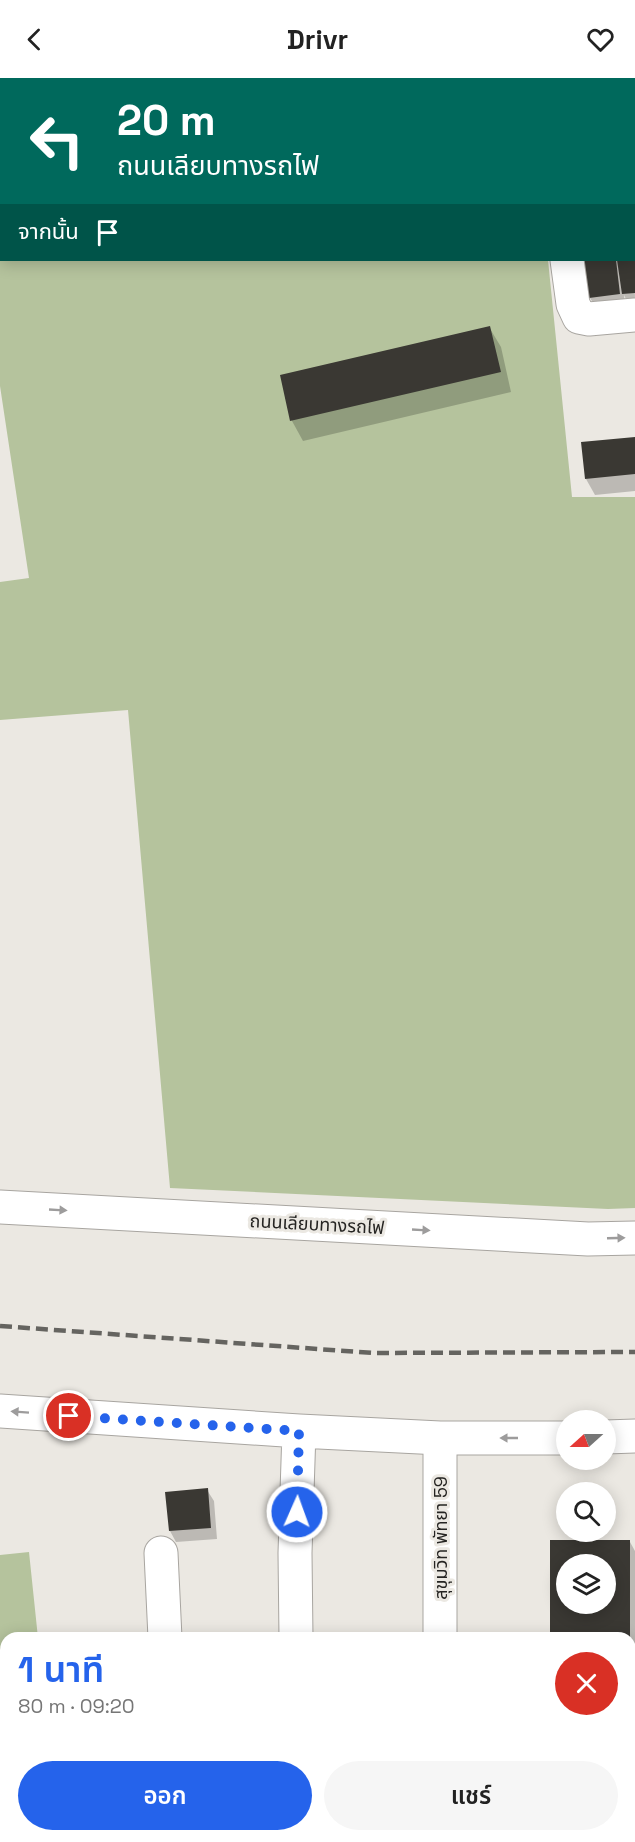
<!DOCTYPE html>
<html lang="th">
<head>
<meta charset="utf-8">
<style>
	body { margin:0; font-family:"Space Grotesk","Noto Sans Thai",sans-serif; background:#f6f6f6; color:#222; height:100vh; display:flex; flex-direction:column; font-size:22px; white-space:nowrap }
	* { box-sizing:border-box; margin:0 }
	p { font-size:20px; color:#767676 }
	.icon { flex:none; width:33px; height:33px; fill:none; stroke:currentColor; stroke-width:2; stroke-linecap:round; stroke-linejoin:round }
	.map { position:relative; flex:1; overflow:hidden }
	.side { position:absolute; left:0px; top:1554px; width:636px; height:210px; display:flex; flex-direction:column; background:#fff; border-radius:18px 18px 0 0; box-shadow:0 3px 15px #0003 }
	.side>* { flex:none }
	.guide { position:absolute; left:0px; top:0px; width:636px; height:183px; box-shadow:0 3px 15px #0003; background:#00695c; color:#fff; overflow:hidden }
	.needle { width:39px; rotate:249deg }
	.tools { position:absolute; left:556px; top:1332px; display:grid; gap:12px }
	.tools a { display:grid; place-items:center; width:60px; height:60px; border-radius:50%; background:#fff; box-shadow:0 3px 15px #0003; font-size:30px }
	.pin { position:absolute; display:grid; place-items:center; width:51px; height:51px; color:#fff; margin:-26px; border:3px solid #fff; border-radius:50%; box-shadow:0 2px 6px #0007 }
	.me { position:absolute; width:66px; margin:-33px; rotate:2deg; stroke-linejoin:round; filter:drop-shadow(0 0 4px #0008) }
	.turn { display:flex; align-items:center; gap:21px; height:126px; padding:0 18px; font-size:27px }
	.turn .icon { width:78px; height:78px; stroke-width:2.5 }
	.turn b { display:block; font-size:42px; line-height:51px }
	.then { display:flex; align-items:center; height:57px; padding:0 18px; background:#0003; gap:12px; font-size:22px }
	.round { display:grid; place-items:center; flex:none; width:63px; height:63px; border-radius:32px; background:#f6f6f6 }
	.head { display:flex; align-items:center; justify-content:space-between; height:102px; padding:0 18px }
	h1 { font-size:36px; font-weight:600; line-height:45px; color:#2563eb }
	.action { display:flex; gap:12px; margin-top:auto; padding:12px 18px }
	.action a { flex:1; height:69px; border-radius:36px; background:#2563eb; color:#fff; font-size:24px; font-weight:600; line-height:69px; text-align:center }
	.action a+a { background:#f6f6f6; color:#222 }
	header { display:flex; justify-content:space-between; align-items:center; height:78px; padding:0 18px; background:#fff; font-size:27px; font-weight:600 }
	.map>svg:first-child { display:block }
	.green { fill:#b5c39d }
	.shadow { fill:#0003; fill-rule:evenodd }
	.building { fill:#3a3833; fill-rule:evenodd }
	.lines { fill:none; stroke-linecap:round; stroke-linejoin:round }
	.minor-casing { stroke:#a8a5a0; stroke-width:35 }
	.minor { stroke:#fff; stroke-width:33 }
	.rail { stroke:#656460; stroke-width:4.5; stroke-dasharray:12 6; stroke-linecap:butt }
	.oneway { fill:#9d9c9c }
	.route { stroke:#2563eb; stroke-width:10; stroke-dasharray:0 18 }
	.labels { text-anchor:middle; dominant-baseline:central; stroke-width:6; stroke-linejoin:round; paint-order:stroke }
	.street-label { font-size:18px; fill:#252422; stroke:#ebe8e2 }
</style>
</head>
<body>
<header><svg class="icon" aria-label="back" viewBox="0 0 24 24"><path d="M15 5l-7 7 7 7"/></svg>Drivr<svg class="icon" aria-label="heart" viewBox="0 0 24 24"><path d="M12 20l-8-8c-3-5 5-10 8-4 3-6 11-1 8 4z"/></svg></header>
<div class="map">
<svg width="635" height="1764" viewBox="0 0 635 1764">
	<rect width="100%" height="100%" fill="#ebe8e2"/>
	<path class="green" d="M0,101H1L2,182H548L572,419H635V1130L608,1131L170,1110L128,632L0,642V504L29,500L0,308Z
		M29,1474L38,1560H6V1758H58V1764H0V1477Z"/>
	<path class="shadow" d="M561,0H629V2H562Z
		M634,59L635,60L634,108Z
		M634,115L635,226L629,227L624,217L625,227L597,231L590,220L586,182H634Z
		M489,249L501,269L511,314L303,363L292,343L281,298Z
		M635,361V413L595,417L586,401Z
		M207,1412L214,1423L217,1461L176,1464L170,1453Z
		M552,1463L630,1464L635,1473V1764H552L630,1758V1560H551ZM567,1486H606V1526H567Z"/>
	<path class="building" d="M584,182H616L620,216L589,220Z
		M617,182H635V215L622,216Z
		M490,248L501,294L290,343L280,297Z
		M635,359V396L585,401L581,364Z
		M208,1410L211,1450L169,1453L165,1414Z
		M550,1462H630V1560H550ZM567,1486H606V1526H567Z
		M551,1758H631V1764H551Z"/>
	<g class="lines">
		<g class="minor-casing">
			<path id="minor" d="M543,0V2
				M59,2L68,0
				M0,12H2
				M567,182L573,226L579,239L589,241L635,237
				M0,1129L588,1161L635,1160
				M0,1333L299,1353L440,1360H567
				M606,1359L635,1358
				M440,1360V1560
				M161,1475L165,1560
				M296,1560L295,1475L299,1353
				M175,1758V1764
				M297,1758V1764
				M440,1758V1764"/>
		</g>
		<use href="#minor" class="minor"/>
		<path class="rail" d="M0,1248L373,1275L635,1274"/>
	</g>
	<defs><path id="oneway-solid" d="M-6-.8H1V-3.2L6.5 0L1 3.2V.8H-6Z" transform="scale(1.5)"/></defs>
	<g class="oneway">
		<use href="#oneway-solid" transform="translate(58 1132) rotate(3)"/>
		<use href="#oneway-solid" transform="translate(421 1152) rotate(3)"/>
		<use href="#oneway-solid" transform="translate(616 1160) rotate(-2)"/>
		<use href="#oneway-solid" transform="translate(20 1334) rotate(-176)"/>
		<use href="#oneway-solid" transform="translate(509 1360) rotate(180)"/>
	</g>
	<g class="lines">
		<path class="route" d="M69,1338L299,1353L297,1434"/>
	</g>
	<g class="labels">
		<g class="street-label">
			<text transform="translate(317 1146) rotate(3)">ถนนเลียบทางรถไฟ</text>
			<text transform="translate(440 1460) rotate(-90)">สุขุมวิท พัทยา 59</text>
		</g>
	</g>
</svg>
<div class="tools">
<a><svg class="needle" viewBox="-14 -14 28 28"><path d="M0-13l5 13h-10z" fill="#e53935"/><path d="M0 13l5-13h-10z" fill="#767676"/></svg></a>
<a><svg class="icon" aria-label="search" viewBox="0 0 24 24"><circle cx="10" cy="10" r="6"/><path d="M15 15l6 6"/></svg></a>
<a><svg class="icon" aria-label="layers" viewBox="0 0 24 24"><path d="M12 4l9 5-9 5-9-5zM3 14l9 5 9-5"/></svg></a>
</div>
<div class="pin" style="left:69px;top:1338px;background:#d93025"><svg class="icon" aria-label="arrive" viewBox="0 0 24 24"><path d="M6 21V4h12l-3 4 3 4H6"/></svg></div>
<svg class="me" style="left:297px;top:1434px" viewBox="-20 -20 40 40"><circle r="17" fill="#2563eb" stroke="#fff" stroke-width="3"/><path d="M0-11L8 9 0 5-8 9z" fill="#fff"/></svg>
<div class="guide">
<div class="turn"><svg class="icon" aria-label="left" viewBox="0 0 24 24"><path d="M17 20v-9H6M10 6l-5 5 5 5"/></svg><div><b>20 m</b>ถนนเลียบทางรถไฟ</div></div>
<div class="then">จากนั้น<svg class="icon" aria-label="arrive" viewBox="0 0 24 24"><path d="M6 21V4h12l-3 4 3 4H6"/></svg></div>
</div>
<section class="side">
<div class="head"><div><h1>1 นาที</h1><p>80 m · 09:20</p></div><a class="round" style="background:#d93025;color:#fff"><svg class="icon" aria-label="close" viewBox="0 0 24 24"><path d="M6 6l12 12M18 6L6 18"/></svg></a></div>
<div class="action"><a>ออก</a><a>แชร์</a></div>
</section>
</div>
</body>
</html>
